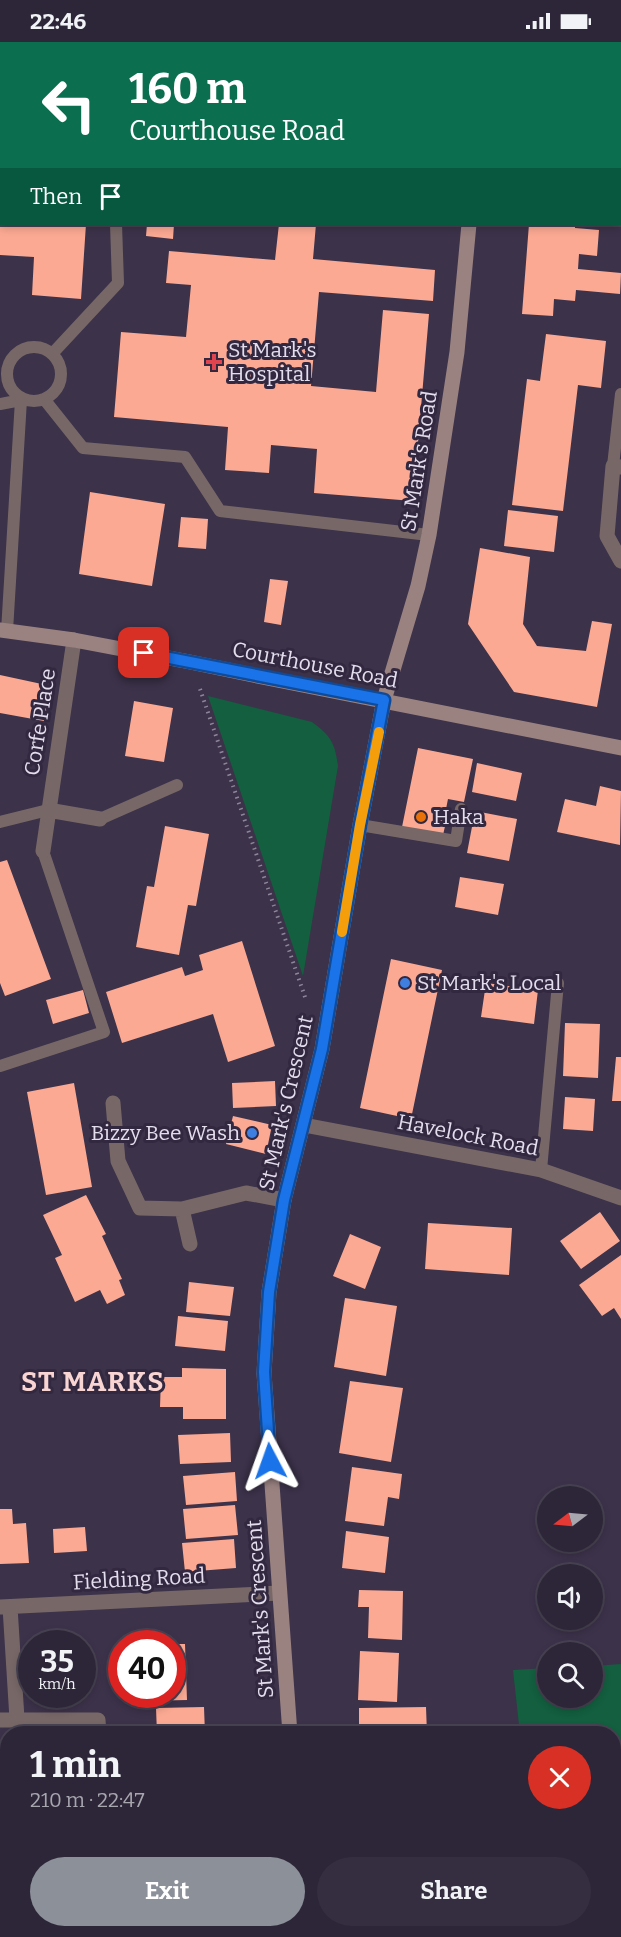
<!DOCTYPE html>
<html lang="en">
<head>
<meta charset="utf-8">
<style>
	body { margin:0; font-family:Bitter,serif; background:#352e40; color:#f1f3f6; height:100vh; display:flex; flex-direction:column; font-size:22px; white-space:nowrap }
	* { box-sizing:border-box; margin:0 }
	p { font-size:20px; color:#a7a5ae }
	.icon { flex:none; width:33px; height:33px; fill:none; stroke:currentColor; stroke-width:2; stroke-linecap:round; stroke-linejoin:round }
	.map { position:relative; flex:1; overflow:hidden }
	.details { position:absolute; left:0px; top:1684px; width:621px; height:212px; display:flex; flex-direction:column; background:#2d2638; border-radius:24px 24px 0 0; box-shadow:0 3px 9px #0003,0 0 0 2px #484353 }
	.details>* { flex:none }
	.top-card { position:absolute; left:0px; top:0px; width:621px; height:183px; box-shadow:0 3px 9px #0003,0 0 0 2px #484353; background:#0b6e4f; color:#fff; overflow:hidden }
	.needle { width:39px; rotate:254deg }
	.controls { position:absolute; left:537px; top:1444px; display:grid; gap:12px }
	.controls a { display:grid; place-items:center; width:66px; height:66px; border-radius:50%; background:#2d2638; box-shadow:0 3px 9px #0003,0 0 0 2px #484353; font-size:30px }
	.speed { position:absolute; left:18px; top:1588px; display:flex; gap:12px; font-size:30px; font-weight:700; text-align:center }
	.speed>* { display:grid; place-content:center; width:78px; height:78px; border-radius:50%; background:#2d2638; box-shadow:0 3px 9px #0003,0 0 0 2px #484353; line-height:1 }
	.speed small { font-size:15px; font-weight:400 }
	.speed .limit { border:9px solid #d22; background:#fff; color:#111 }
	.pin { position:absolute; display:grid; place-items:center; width:51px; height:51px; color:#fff; margin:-26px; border-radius:12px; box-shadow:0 3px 9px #0006 }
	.me { position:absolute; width:66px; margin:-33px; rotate:356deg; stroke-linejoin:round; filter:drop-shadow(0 0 4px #0008) }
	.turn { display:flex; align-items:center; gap:21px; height:126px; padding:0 30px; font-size:27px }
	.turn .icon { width:78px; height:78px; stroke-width:2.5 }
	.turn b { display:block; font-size:42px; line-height:51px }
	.then { display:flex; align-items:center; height:57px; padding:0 30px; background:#0003; gap:12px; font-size:22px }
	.round { display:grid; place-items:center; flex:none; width:63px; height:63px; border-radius:32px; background:#352e40 }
	.overview { display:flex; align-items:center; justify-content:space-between; height:102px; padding:0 30px }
	h1 { font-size:36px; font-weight:700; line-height:45px }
	.cta { display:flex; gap:12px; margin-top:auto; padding:12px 30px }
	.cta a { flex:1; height:69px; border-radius:36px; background:#8c9099; color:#fff; font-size:24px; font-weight:700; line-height:69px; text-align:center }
	.cta a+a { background:#352e40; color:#f1f3f6 }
	.status { display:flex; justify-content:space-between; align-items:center; height:42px; padding:0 30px; background:#2d2638; direction:ltr }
	.status svg { height:16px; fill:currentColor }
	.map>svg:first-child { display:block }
	.green { fill:#135f3f }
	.building { fill:#fba993 }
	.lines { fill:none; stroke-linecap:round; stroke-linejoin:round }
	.path { stroke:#8d8599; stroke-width:4; stroke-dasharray:1.5 4.5; stroke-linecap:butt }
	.lane { stroke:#776867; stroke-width:12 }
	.street { stroke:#776867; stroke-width:15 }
	.secondary { stroke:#9a8281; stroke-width:15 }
	.route-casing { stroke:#114b97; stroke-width:15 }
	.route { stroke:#1a73e8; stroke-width:10 }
	.slow { stroke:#f59e0b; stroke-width:10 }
	.health-dot { fill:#e0444e; stroke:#32283f; stroke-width:2 }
	.food-dot { fill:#e8710a; stroke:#32283f; stroke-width:2 }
	.shop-dot { fill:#3f7fe0; stroke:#32283f; stroke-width:2 }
	.labels { text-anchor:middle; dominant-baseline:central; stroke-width:6; stroke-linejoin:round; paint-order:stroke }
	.poi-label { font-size:21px; fill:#e3dded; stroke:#32283f; text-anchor:start }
	.street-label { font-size:21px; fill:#e3dded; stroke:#32283f }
	.district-label { font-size:27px; font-weight:bold; letter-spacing:1.5px; fill:#f8d4d3; stroke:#32283f }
</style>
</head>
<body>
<div class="status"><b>22:46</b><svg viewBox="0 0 49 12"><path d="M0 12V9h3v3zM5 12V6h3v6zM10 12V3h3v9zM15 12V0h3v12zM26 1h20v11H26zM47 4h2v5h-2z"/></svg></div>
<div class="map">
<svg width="621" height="1895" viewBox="0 0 621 1895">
	<rect width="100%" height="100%" fill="#3c324a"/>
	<path class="green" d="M208,654L312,680C331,694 335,701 338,724L303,934Z
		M621,1622V1895H509L507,1889L614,1888V1692H520L513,1628L547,1626L548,1656H592L593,1624Z"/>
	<path class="building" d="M0,182H86L81,257L32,253L34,215L0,213Z
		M147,182H174L173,197L146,194Z
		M279,182H316L313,217L435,228L433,259L319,250L311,344L376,350L383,268L429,272L413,459L314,451L317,407L271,403L269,431L225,428L228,385L114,375L121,290L186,295L191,243L166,241L169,209L275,218Z
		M529,182H575V186L599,188L597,214L579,212L578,227L621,231L620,252L576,248L575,259L554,257L553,274L522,272Z
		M546,292L606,299L601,346L578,343L563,469L512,463L527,337L540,339Z
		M90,450L165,462L152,544L79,532Z
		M508,468L558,474L554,510L504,504Z
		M181,475L208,477L206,507L178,505Z
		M480,506L530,515L523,582L537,604L586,609L592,579L612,582L597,665L514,650L468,582Z
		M270,537L288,539L281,583L264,580Z
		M0,633L51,644L44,679L0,671Z
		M134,659L173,666L164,720L125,714Z
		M418,706L473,717L464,760L448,757L446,767H449L443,793L402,785Z
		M477,721L522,731L516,759L472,750Z
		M600,744L621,749L620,803L557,790L565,757L596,764Z
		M475,769L517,777L509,819L467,811Z
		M165,784L209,792L196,864L188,863L179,913L136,905L147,844L154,845Z
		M7,818L51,937L5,954L0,941V820Z
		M460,835L504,842L498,873L455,865Z
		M242,899L275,1004L228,1020L213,972L122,1001L106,950L182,925L185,934L203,928L199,913Z
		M391,917L442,928L411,1077L360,1066Z
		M486,941L538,948L534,982L481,975Z
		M83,948L89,971L53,982L46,958Z
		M565,981L600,982L598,1036L563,1034Z
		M616,1015H621V1059H612Z
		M275,1039L276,1064L233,1066L232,1041Z
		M74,1041L92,1145L46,1153L27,1050Z
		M565,1055L595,1057L593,1089L563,1087Z
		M233,1074L272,1083L266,1112L226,1102Z
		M86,1153L106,1192L102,1194L122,1237L119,1238L125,1253L107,1262L100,1248L75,1260L55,1216L62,1213L43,1173Z
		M600,1170L620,1199L581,1227L560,1199Z
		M428,1181L512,1186L509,1233L425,1227Z
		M350,1192L381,1205L365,1247L333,1234Z
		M621,1213V1277L614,1266L602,1274L579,1243Z
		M189,1240L234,1245L230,1274L186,1270Z
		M345,1256L397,1264L386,1334L334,1325Z
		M178,1274L228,1279L225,1309L175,1304Z
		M182,1326L226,1327V1377H183V1365H160L161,1335H182Z
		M350,1339L403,1346L391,1420L339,1411Z
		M230,1391L231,1420L180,1422L178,1393Z
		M352,1425L402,1432L399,1457L388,1455L384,1484L345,1479Z
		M235,1430L237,1459L186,1463L183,1434Z
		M235,1463L238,1493L186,1497L183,1467Z
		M0,1467H12L13,1482L26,1481L29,1521L0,1522Z
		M85,1485L87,1509L54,1511L53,1487Z
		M346,1489L389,1495L385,1531L342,1526Z
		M234,1497L236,1526L185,1530L182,1501Z
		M359,1548L403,1549L402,1598L368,1596L369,1565H358Z
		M172,1602H185L187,1658L142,1659L141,1653H172Z
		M360,1609L399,1611L397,1660L358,1658Z
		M204,1665L205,1692H157L156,1666Z
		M426,1665L427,1692H359V1666Z
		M0,1721H8V1771L0,1772Z
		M198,1888H264V1895H198Z"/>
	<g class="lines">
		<path class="path" d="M203,0V2
			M200,647L306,958"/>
		<path class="lane" d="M265,2L267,0
			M7 332a27 27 0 1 1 54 0a27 27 0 1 1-54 0Z
			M52,312L118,241L116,182
			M44,357L83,406L185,415L220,469L429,493
			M0,362L21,358L7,589
			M613,424L621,352
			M100,777L177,743
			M0,780L48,768
			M360,783L456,799L461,767
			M0,1024L104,990L43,809
			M541,1128L558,941"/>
		<path class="street" d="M621,425L613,424L607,494L621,519
			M48,768L100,777
			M43,809L74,598
			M113,1061L118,1119L140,1166L182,1167L246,1151L284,1158
			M304,1083L541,1128L621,1156
			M182,1167L190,1202
			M0,1565L279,1551
			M10,1565L17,1677
			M0,1678H98L99,1692"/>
		<path class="secondary" d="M486,2V0
			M0,588L74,598L190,620L267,636L621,706
			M290,1692L264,1331L269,1250L284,1158L322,1007L360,783L384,658L418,544L429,493L457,310L469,182
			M310,1888L311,1895"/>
	</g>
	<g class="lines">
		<g class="route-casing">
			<path id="route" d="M144,611L384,658L360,783L322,1007L284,1158L269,1250L264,1330L270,1419"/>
		</g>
		<use href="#route" class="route"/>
		<path class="slow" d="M342,890L360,783L379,690"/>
	</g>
	<path class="health-dot" d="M211 311h6v6h6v6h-6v6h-6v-6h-6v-6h6z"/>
	<circle class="food-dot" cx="421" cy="775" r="6"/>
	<g class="shop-dot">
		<circle cx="405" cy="941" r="6"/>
		<circle cx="252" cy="1091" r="6"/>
	</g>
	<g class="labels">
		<g class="poi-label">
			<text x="228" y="308">St Mark's<tspan x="228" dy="24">Hospital</tspan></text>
			<text x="433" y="775">Haka</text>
			<text x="417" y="941">St Mark's Local</text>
			<text x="240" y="1091" text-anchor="end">Bizzy Bee Wash</text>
		</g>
		<g class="street-label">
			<text transform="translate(419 419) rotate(-81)">St Mark's Road</text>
			<text transform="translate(315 623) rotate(11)">Courthouse Road</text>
			<text transform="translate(40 680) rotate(-81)">Corfe Place</text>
			<text transform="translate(286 1061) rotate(-77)">St Mark's Crescent</text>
			<text transform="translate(468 1093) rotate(11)">Havelock Road</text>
			<text transform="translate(139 1537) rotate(-3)">Fielding Road</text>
			<text transform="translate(260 1567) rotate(-94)">St Mark's Crescent</text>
		</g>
		<g class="district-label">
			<text x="93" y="1340">ST MARKS</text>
		</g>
	</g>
</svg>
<div class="controls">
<a><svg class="needle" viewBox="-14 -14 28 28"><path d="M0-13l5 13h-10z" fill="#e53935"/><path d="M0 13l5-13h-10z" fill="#a7a5ae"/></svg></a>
<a><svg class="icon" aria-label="sound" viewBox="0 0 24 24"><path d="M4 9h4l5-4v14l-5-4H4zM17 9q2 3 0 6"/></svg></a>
<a><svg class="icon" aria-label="search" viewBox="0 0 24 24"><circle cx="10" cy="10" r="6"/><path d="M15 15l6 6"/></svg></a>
</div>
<div class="speed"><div>35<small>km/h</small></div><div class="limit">40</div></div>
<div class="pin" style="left:144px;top:611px;background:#d93025"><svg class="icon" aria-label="arrive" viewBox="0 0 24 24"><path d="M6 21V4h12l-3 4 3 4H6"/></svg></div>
<svg class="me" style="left:270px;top:1419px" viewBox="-20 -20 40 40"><path d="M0-17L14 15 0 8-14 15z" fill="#1a73e8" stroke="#fff" stroke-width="4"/></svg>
<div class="top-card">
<div class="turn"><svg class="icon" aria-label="left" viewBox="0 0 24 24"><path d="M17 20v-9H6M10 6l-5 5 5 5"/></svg><div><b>160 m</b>Courthouse Road</div></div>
<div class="then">Then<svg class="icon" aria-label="arrive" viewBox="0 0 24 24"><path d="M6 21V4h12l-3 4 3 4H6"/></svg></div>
</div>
<section class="details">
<div class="overview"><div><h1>1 min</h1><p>210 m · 22:47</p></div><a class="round" style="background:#d93025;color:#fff"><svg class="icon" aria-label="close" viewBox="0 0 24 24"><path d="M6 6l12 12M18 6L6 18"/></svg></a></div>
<div class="cta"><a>Exit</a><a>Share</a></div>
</section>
</div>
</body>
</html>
